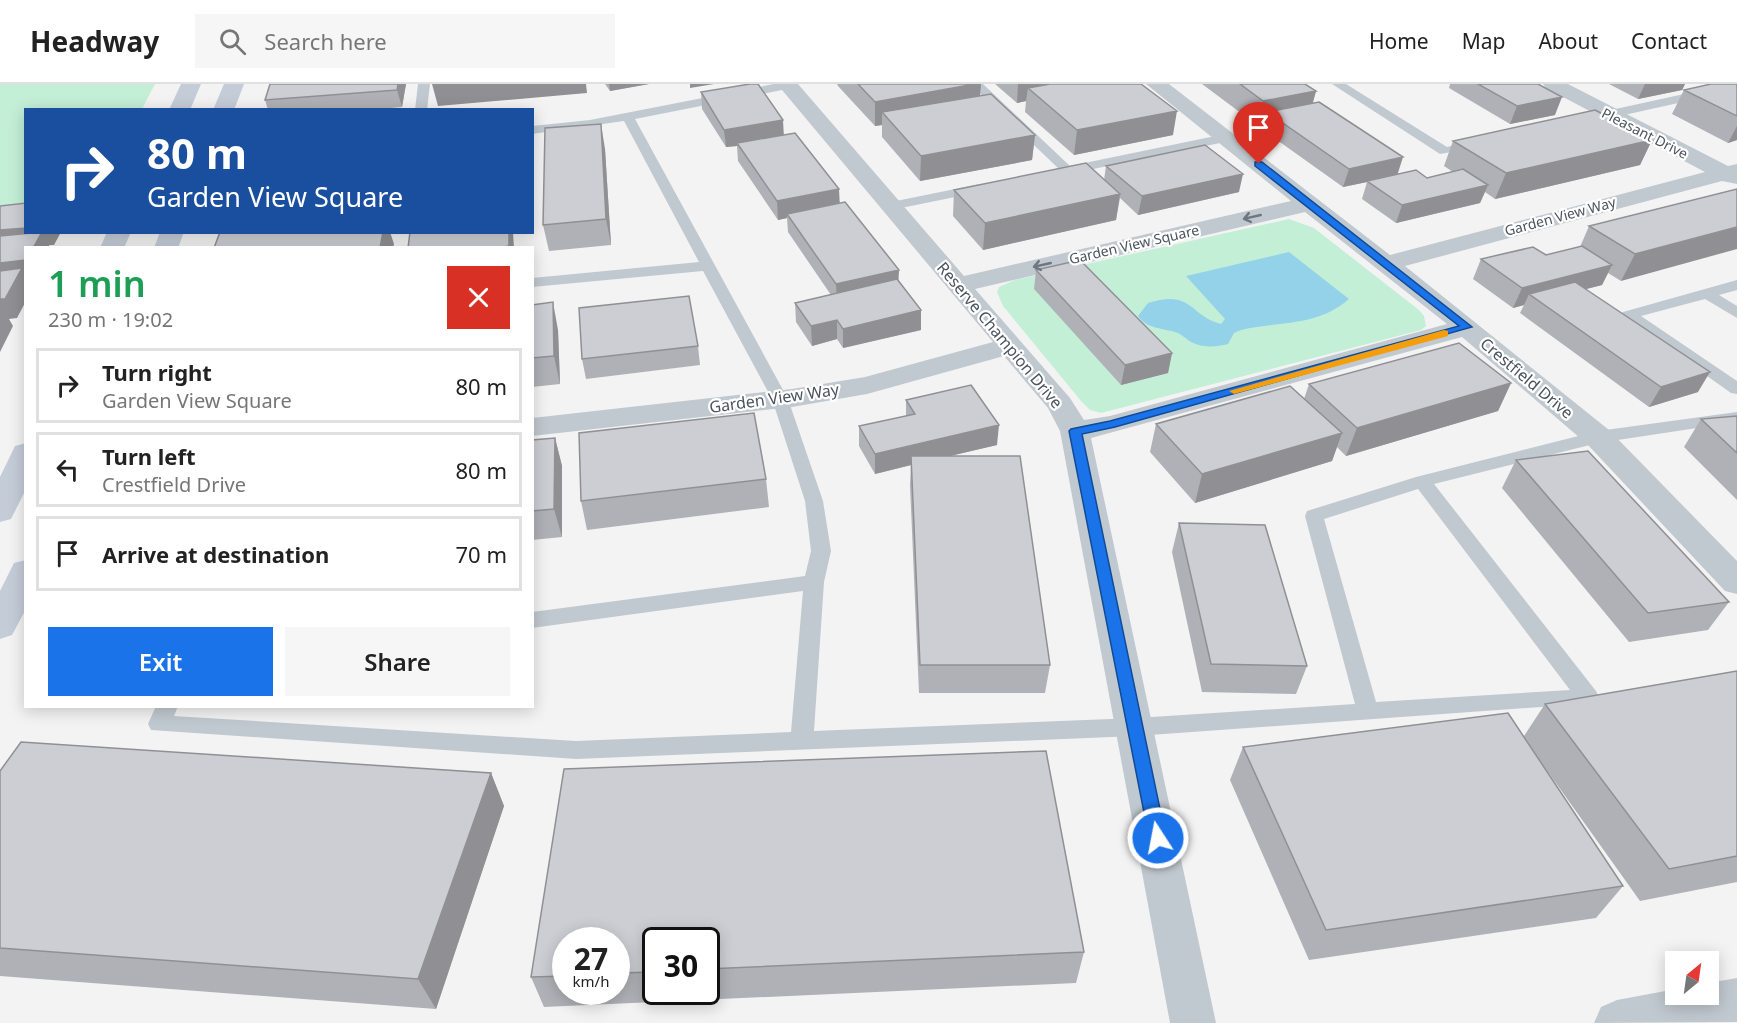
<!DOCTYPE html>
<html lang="en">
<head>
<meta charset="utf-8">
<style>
	body { margin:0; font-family:"Noto Sans",sans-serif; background:#f6f6f6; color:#222; height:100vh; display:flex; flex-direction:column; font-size:22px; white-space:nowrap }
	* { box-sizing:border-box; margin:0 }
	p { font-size:20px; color:#767676 }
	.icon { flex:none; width:33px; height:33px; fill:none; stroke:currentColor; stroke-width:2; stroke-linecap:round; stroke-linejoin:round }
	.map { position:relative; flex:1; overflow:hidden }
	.drawer { position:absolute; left:24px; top:162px; width:510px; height:462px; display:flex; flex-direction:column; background:#fff; border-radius:0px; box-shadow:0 3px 15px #0003 }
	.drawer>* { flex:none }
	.banner { position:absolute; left:24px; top:24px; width:510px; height:126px; border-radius:0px; box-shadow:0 3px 15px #0003; background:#1a4fa0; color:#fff; overflow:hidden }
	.needle { width:39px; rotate:29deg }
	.tools { position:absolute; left:1665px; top:867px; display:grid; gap:12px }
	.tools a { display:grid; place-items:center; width:54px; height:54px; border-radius:0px; background:#fff; box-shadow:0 3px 15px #0003; font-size:30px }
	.speed { position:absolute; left:552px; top:843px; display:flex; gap:12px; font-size:30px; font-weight:700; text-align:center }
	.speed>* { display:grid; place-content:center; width:78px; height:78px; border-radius:50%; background:#fff; box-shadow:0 3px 15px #0003; line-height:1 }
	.speed small { font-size:15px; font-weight:400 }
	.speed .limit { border:3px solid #111; border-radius:9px; background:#fff; color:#111 }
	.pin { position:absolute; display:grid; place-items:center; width:51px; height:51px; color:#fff; margin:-62px -26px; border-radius:50% 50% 50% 0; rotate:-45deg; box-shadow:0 0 6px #0007 }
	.pin .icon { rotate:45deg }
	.me { position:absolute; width:66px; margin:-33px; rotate:349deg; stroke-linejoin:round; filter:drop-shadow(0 0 4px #0008) }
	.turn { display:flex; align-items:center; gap:21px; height:126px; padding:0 24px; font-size:27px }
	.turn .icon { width:78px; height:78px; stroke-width:2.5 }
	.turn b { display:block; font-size:42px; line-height:51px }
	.round { display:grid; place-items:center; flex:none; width:63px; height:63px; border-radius:0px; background:#f6f6f6 }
	.headline { display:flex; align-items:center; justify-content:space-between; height:102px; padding:0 24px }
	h1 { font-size:36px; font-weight:600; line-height:45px; color:#1e9e55 }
	.primary-button { display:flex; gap:12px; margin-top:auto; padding:12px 24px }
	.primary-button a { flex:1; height:69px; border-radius:0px; background:#1a73e8; color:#fff; font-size:24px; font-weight:600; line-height:69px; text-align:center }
	.primary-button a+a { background:#f6f6f6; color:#222 }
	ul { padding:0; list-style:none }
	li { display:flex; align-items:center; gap:18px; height:75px; margin:0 12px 9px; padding:0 12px; border:3px solid #e0e0e0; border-radius:0px }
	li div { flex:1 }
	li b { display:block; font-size:22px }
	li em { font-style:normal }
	header { display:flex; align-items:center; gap:36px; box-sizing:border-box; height:84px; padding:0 30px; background:#fff; border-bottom:2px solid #e0e0e0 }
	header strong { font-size:28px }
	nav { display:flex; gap:33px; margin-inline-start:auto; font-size:21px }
	.search { width:420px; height:54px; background:#f6f6f6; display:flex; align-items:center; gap:15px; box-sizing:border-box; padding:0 21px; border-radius:0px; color:#767676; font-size:22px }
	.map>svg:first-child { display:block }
	.green { fill:#c4efd7 }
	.water { fill:#94d2ea }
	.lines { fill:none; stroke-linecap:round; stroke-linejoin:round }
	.service { fill:#c1c9d0; fill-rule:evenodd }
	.minor { fill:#c1c9d0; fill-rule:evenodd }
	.tertiary { fill:#c1c9d0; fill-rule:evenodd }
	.secondary { fill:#c4ccd8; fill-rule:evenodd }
	.wall { fill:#b0b1b6; fill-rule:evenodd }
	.shaded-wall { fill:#909094 }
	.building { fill:#cdced4; stroke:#909094; stroke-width:1.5 }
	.oneway { stroke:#6e7781 }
	.route { fill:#1a73e8; stroke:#114b97; stroke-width:1.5 }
	.slow { fill:#f59e0b }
	.labels { text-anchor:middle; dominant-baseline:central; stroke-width:4.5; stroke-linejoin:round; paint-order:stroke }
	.far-street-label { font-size:14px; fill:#4b545f; stroke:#fff }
	.street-label { font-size:16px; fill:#4b545f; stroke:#fff }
</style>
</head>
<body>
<header>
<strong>Headway</strong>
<div class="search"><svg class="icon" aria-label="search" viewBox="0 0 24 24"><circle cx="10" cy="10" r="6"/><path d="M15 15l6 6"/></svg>Search here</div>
<nav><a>Home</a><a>Map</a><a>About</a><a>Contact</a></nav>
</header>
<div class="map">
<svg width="1737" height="939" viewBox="0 0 1737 939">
	<rect width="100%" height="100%" fill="#f4f3f3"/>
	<path class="green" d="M0,0H155L142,25L26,26L25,120L0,122Z
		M1289,135L1314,144L1419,226L1424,232L1426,242L1421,246L1101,329L1090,326L1081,317L1003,222L997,208L999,203L1015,196Z"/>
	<path class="water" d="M1289,168L1349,215C1317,243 1279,237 1241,246L1234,249L1228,260C1216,263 1203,264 1191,258C1186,255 1182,250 1175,248C1162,244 1147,245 1138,232L1148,219C1193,205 1189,232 1221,240L1225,235L1186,192Z"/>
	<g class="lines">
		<path class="service" d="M418,0H430L427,26H415Z
			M774,0H798L792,4L635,35L788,315L823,417L831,467L824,498L814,647L1136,634L1355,620L1305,432L1307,427L1416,393L1598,347L1737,328V338L1598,359L1434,400L1596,607L1599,613L1596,619L1136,652L576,675L151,646L148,640L156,622H178L174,632L576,657L791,648L803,507L532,544V528L805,492L811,467L805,417L772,315L703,187L532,203V194L699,178L624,37L532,50V42L590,36ZM1418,405L1570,606L1376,618L1324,435Z
			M970,0H983L1070,82L1225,50L1231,54L1225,58L1064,91L1059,90V85Z
			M1332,0H1346L1447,63L1474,56L1480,60L1474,64L1440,70Z
			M1730,0H1737V6L1597,37L1591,33L1597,29Z
			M980,100L987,104L985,107L891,126L884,122L891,118Z
			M1737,196V206L1719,211L1737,222V234L1705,215L1641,232L1737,297V310L1731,309L1621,231L1623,228Z"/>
		<path class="minor" d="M777,0H798L964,192L1291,117L1146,0H1169L1390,171L1705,88L1546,4L1543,0H1568L1728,82L1737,80V100L1722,97L1405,182L1609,346L1737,477V510L1725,507L1587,360L1462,253L1091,354L1216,939H1170L1060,347L1048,324L1004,272L867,310L792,323L532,352V334L792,305L865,293L993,258ZM1305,128L1447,240L1110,332L1084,336L1070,314L975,205Z"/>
		<path class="tertiary" d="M1737,894V938L1594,939L1601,923L1617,916L1676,905V910H1708V899Z"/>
		<path class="secondary" d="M181,0H201L190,26H169Z
			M224,0H244L234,26H213Z
			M107,148H131L124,164H100Z
			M160,148H184L178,164H154Z
			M26,359V405L11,435L0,438V393L15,362Z
			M26,476V525L12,551L0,555V507L14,479Z"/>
	</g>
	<path class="wall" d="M270,0H406L402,23L370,26H268L265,16Z
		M605,0H649L610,7Z
		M837,0H981L980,12L1035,51L1032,76L920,97L882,53V41L875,42L838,2Z
		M995,0H1141L1173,51L1074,71L1025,28L1026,17L1017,19Z
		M1202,0H1305L1316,7L1313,19L1397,90L1427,94L1453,88L1444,82L1453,57L1652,56L1640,81L1495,115L1485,108L1480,119L1396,139L1362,115L1367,98L1343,103L1263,46L1264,40L1257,41Z
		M1450,0H1538L1555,31L1510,40L1449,4Z
		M1609,0H1685L1682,6L1638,15Z
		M1737,0V56L1728,59L1672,30L1684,6Z
		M701,8L784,51L840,119L921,226V246L843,264L837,255L812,262L796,238L795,219L831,211L788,148L787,134L778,136L738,77L737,62L726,63L702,25Z
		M605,65L611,161L549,167L543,141Z
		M1106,82L1239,108L1138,131L1120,114L1116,136L983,166L953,132L954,106L1104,96Z
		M1737,105L1621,197L1608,189L1602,201L1586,205L1698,308L1649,323L1520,229L1524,221L1513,224L1473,195L1481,175L1546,171L1580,163L1589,142Z
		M1036,186L1172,269L1168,289L1121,301L1034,205Z
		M532,221L558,246L560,300L532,303Z
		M698,262L700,281L586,295L582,275Z
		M1511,299L1498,327L1346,372L1337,363L1332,377L1195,419L1150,368L1156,340L1304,315L1309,300Z
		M906,316L997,361L949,372L1050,581L1045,609H919L910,401L911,381L875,390L859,362V342L906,332Z
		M1737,332V416L1684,363L1701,335Z
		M555,354L562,382V453L532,456V356Z
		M1516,376L1729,518L1708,546L1629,558L1502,404Z
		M766,395L769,423L587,446L581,417Z
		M1179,439L1307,582L1296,610L1202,608L1172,468Z
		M1737,587V798L1640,817L1543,681L1623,802L1596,834L1309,876L1230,696L1243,663L1524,652L1545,620Z
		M1046,667L1084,868L1076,899L544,923L531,893L564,685ZM566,856H616V908H566ZM656,856H706V908H656Z
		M0,687L491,689L504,722L436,925L0,892Z"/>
	<path class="shaded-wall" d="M398,0H406L402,23L397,6Z
		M432,0H586L587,9L438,22Z
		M609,0H649L610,7Z
		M690,0H714L690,4Z
		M975,0H981L979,23L882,28V41L875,42V18Z
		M1018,0H1111L1028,4L1026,17L1017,19Z
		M1645,0H1685L1682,6L1638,15Z
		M1316,7L1309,31L1267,28L1264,40L1257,41L1263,17Z
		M1562,13L1555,31L1510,40L1517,22Z
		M1177,27L1173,51L1074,71L1077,46Z
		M783,36L784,54L737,59V62L726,63L724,46Z
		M601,40L605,65L611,161L606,135Z
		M1737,42V56L1728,59Z
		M1035,51L1032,76L920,97L921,72Z
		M1652,56L1640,81L1495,115L1506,89Z
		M1403,73L1397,92L1367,97V98L1343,103L1349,85Z
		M1243,90L1239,108L1138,131L1142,112Z
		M1488,101L1480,119L1396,139L1402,121Z
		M839,105L840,124L787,130V134L778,136L777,117Z
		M1120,110L1116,136L983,166L985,139Z
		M1737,143V165L1621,197L1635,170Z
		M26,144V148H61L54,161H49L50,164H33L0,166V146Z
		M383,148H390L394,160L393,164H380Z
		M509,148H513L514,164H498Z
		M26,176V217L17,234L9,235L13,242L0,268V179Z
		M1612,181L1602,201L1539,217L1529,210L1524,221L1513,224L1522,204Z
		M899,186L898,206L837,219L836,200Z
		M553,218L558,246L560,300L554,272Z
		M921,226V246L843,264V245Z
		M837,236V255L812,262L811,242Z
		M1172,269L1168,289L1121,301L1125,281Z
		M1710,288L1698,308L1649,323L1661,303Z
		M1511,299L1498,327L1346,372L1357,344Z
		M999,341L997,361L912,381L911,372V381L875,390V370Z
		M1342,349L1332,377L1195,419L1202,390Z
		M555,354L562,382V453L554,425Z
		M491,689L504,722L436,925L418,895Z"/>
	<path class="building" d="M270,0H398L397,6L265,16Z
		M750,0H758L783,36L724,46L701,8Z
		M858,0H975L875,18Z
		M1050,0H1141L1177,27L1077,46L1028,4Z
		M1240,0H1305L1316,7L1263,17Z
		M1478,0H1538L1562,13L1517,22Z
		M1711,0H1737V32L1684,6Z
		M991,10L1035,51L921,72L882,28Z
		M1319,18L1403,73L1349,85L1267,28Z
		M1595,26L1652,56L1506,89L1453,57Z
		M601,40L606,135L543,141L545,44Z
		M795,49L839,105L777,117L737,59Z
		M1205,61L1243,90L1142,112L1106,82Z
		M1086,79L1120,110L985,139L954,106Z
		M1463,85L1488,101L1402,121L1367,97L1416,86L1427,94Z
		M1737,105V143L1635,170L1589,142Z
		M845,118L899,186L836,200L787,130Z
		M26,119V144L0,146V122Z
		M42,148L33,164H26V176L0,179V152Z
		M220,148H383L380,164H214Z
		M410,148H509V162L498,164H408Z
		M1582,162L1612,181L1522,204L1481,175L1533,163L1546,171Z
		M1080,176L1172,269L1125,281L1036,186Z
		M22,184L5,215H0V187Z
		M897,195L921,226L843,245L837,236L811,242L795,219Z
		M1575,198L1710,288L1661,303L1529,210Z
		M689,212L698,262L582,275L579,224Z
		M553,218L554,272L532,274V221Z
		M1459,259L1511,299L1357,344L1309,300Z
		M971,301L999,341L875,370L859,342L915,330L906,316Z
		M1290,302L1342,349L1202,390L1156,340Z
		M754,329L766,395L581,417L579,349Z
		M1737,332V369L1701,335Z
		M555,354L554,425L532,427V356Z
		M1588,367L1729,518L1648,529L1516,376Z
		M911,372H1020L1050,581H920Z
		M1179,439L1265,441L1307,582L1211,580Z
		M1737,587V772L1669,785L1545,620Z
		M1508,629L1623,802L1326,846L1243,663Z
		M21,658L491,689L418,895L0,864V687Z
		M1046,667L1084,868L706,885V856H656V888L616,889V856H566V892L531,893L564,685Z"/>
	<defs><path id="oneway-shaft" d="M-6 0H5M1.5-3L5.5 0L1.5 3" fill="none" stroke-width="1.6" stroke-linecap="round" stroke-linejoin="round" transform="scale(1.5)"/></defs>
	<g class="oneway">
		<use href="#oneway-shaft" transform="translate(1252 133) rotate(167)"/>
		<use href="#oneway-shaft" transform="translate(1042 181) rotate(167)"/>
	</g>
	<path class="route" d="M1255,78H1262L1472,243L1115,343L1082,350L1166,754L1164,759L1158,761L1152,759L1149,754L1069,347L1071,345L1110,337L1459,242L1255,82Z"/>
	<path class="slow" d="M1444,246L1448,247V252L1234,310L1229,307Z"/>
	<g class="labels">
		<g class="far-street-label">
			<text transform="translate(1645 49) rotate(27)">Pleasant Drive</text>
			<text transform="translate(1560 132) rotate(-15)">Garden View Way</text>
			<text transform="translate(1134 160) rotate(-13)">Garden View Square</text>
		</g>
		<g class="street-label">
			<text transform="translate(1000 251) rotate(50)">Reserve Champion Drive</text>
			<text transform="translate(1527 294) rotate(40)">Crestfield Drive</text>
			<text transform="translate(774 314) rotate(-8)">Garden View Way</text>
		</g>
	</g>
</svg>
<div class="tools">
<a><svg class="needle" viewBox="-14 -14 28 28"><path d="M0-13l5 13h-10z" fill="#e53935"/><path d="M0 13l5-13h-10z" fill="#767676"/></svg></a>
</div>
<div class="speed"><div>27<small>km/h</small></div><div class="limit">30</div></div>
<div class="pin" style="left:1259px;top:80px;background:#d93025"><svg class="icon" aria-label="arrive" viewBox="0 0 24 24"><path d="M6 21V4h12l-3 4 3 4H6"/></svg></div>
<svg class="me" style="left:1158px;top:754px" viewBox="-20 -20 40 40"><circle r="17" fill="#1a73e8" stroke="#fff" stroke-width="3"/><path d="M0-11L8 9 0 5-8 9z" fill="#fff"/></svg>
<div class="banner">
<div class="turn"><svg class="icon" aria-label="right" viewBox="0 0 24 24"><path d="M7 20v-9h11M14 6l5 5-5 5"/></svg><div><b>80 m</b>Garden View Square</div></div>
</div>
<section class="drawer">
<div class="headline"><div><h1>1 min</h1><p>230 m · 19:02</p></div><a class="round" style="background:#d93025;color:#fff"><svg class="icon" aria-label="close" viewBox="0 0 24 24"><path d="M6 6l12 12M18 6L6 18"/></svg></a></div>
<ul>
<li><svg class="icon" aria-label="right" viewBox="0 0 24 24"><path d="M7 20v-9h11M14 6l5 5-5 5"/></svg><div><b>Turn right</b><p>Garden View Square</p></div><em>80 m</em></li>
<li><svg class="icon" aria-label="left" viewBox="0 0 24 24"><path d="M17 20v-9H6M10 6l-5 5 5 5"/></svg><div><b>Turn left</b><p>Crestfield Drive</p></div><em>80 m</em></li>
<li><svg class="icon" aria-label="arrive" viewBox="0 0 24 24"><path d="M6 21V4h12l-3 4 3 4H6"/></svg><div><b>Arrive at destination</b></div><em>70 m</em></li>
</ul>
<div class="primary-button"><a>Exit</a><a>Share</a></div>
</section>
</div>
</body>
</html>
